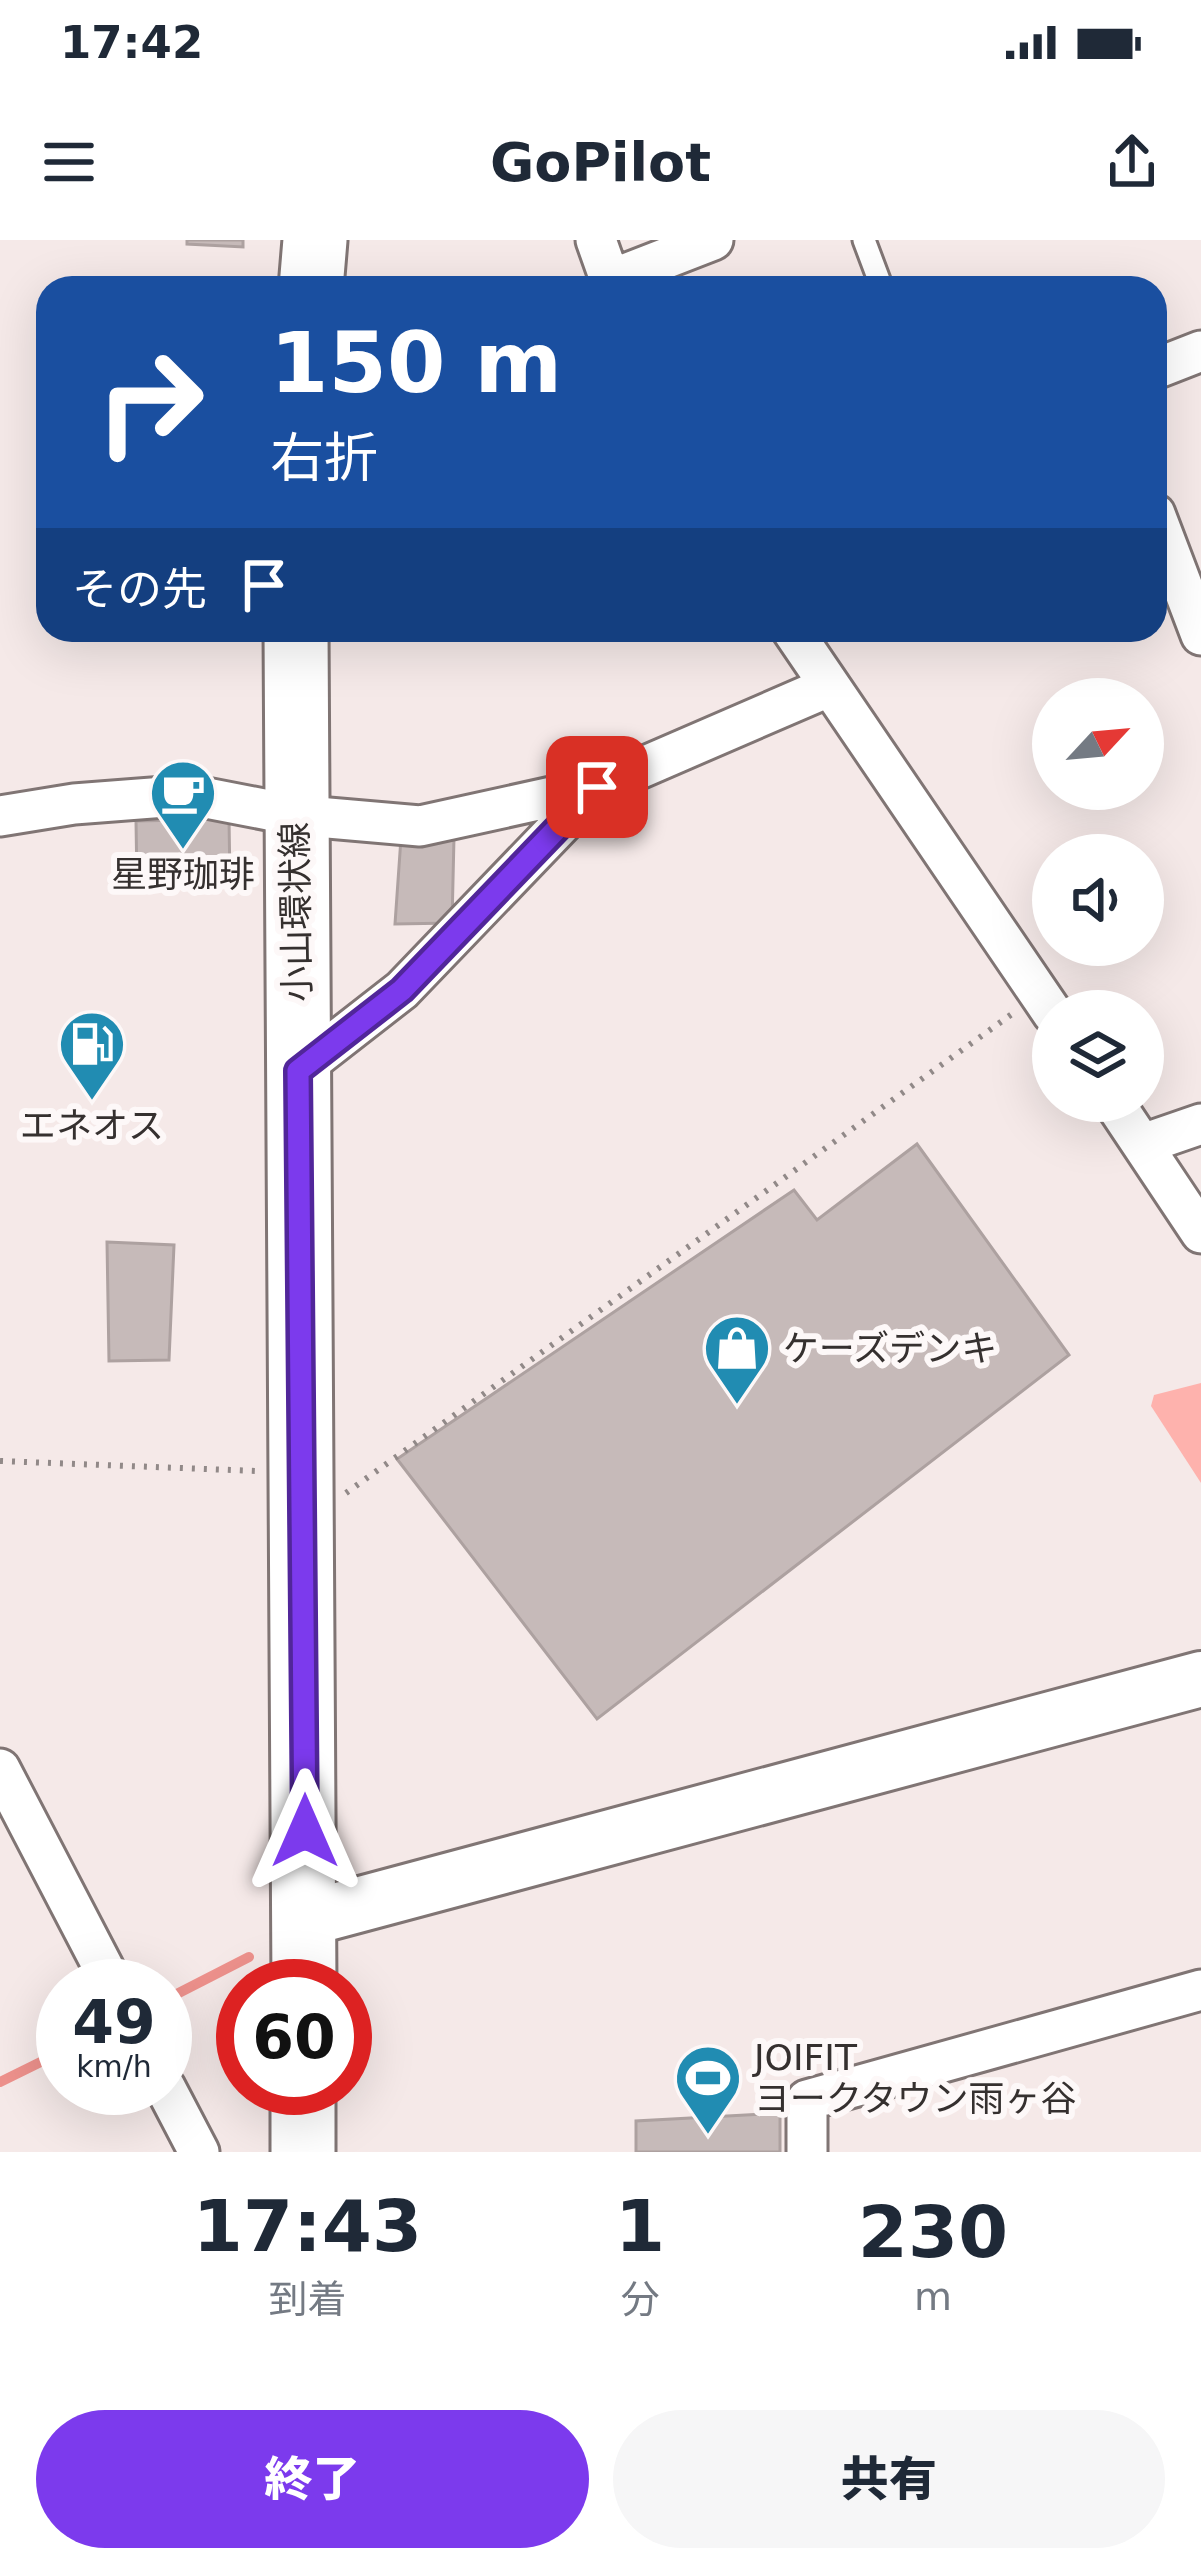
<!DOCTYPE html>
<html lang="ja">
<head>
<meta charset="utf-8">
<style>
	body { margin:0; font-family:"DejaVu Sans","Noto Sans JP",sans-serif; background:#f6f6f7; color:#1f2937; height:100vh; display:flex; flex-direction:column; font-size:45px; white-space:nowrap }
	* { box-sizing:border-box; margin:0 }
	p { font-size:39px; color:#747a83 }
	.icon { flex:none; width:66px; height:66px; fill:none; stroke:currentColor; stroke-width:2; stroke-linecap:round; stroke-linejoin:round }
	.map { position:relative; height:1912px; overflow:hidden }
	.details { display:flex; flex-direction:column; background:#fff; flex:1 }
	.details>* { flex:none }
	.banner { position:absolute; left:36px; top:36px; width:1131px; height:366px; border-radius:36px; box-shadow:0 12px 48px #0002; background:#1a4fa0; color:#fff; overflow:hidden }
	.needle { width:78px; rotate:64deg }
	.fabs { position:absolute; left:1032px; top:438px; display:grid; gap:24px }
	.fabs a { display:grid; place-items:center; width:132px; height:132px; border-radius:50%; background:#fff; box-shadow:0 12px 48px #0002; font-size:60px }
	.speed { position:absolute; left:36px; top:1719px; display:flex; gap:24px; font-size:60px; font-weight:700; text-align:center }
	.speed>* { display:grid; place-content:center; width:156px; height:156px; border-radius:50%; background:#fff; box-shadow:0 12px 48px #0002; line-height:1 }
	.speed small { font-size:30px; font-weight:400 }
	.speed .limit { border:18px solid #d22; background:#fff; color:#111 }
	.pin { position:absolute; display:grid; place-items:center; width:102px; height:102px; color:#fff; margin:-51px; border-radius:24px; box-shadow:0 6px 18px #0006 }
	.me { position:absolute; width:132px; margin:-66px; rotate:0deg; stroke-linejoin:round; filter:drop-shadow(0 0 9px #0008) }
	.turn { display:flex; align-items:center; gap:42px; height:252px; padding:0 36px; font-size:54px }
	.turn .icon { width:156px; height:156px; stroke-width:2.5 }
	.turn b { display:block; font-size:84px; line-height:102px }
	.then { display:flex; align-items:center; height:114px; padding:0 36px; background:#0003; gap:24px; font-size:45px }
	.eta { display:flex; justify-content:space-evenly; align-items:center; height:204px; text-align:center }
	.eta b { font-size:72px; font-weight:800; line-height:84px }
	.action { display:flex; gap:24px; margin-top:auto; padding:24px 36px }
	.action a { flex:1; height:138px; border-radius:72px; background:#7c3aed; color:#fff; font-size:48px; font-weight:800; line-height:138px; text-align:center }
	.action a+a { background:#f6f6f7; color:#1f2937 }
	.status { display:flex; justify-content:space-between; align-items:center; height:84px; padding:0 60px; background:#fff; direction:ltr }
	.status svg { height:33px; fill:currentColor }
	header { display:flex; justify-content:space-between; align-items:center; height:156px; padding:0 36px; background:#fff; font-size:54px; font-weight:800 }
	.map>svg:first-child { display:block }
	.green { fill:#feb2ad }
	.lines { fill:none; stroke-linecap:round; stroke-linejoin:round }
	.stream { stroke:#ed918c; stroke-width:10 }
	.building { fill:#c6bab9; stroke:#ada1a0; stroke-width:3 }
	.lane-casing { stroke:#807574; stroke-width:27 }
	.street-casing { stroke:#807574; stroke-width:45 }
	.secondary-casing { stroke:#807574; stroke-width:60 }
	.primary-casing { stroke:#807574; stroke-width:69 }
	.path { stroke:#918988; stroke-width:6; stroke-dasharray:3 9; stroke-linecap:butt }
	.lane { stroke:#fff; stroke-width:21 }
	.street { stroke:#fff; stroke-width:39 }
	.secondary { stroke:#fff; stroke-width:54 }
	.primary { stroke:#fff; stroke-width:63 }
	.route-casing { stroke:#51269a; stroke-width:30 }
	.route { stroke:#7c3aed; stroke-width:21 }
	.labels { text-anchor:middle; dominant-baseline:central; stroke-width:12; stroke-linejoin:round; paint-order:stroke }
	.poi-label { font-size:36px; fill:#35302f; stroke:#fdf8f8 }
	.street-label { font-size:36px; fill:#35302f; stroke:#fdf8f8 }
</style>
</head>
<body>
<div class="status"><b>17:42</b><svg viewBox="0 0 49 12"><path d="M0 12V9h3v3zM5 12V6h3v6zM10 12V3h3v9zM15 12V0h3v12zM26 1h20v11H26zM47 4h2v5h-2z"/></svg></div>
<header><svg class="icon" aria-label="menu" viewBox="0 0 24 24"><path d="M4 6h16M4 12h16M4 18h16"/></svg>GoPilot<svg class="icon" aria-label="share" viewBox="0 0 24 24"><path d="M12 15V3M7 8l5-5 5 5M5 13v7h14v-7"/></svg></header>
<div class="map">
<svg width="1201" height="1912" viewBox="0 0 1201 1912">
	<rect width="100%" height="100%" fill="#f5e9e8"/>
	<path class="green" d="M1201,1143V1243L1151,1166L1154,1155Z"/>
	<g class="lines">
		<path class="stream" d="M165,1760L249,1717
			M0,1842L63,1811"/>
	</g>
	<path class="building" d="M187,0H243V7L187,4Z
		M229,579L230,642L137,643L136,581Z
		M454,597L452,683L395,684L401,598Z
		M917,904L1069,1115L597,1479L397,1219L794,950L817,980Z
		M107,1002L174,1005L169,1120L109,1121Z
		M780,1873V1912H636V1881Z"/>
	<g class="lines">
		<g class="lane-casing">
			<path id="lane" d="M864,0L882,48"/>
		</g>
		<g class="street-casing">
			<path id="street" d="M596,0L613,48
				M610,40L713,0
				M1155,129L1201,111
				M1155,274L1201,395
				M792,390L1053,774
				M0,576L74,564L191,555L294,575L420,586L597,547L828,447
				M298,831L402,750L597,547
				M1113,861L1201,993
				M1143,904L1201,884
				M0,1529L113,1746
				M165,1847L199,1912
				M807,1912V1860L1201,1750"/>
		</g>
		<g class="secondary-casing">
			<path id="secondary" d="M305,1679L1201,1439"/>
		</g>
		<g class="primary-casing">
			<path id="primary" d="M311,48L315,0
				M296,390L304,1746
				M303,1912V1848"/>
		</g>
		<path class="path" d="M0,1221L257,1231
			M346,1253L1012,774"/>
		<use href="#lane" class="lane"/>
		<use href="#street" class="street"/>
		<use href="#secondary" class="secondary"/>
		<use href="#primary" class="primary"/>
	</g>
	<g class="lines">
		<g class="route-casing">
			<path id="route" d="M305,1591L298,831L402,750L597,547"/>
		</g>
		<use href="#route" class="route"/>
	</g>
	<defs>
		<g id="cafe-pin" transform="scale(3.45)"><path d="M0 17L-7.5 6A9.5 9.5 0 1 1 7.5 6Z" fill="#218cb2" stroke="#fdf8f8"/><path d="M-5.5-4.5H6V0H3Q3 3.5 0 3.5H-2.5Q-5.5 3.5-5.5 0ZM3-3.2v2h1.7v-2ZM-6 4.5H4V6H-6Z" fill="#fff"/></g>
		<g id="fuel-pin" transform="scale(3.45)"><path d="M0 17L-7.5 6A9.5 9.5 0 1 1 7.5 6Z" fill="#218cb2" stroke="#fdf8f8"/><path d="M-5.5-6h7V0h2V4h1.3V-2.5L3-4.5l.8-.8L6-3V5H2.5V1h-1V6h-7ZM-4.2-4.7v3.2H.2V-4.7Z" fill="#fff"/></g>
		<g id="shop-pin" transform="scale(3.45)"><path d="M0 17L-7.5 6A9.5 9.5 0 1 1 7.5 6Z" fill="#218cb2" stroke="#fdf8f8"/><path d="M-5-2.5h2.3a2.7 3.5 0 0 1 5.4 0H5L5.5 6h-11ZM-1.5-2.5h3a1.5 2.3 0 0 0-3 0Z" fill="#fff"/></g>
		<g id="stadium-pin" transform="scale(3.45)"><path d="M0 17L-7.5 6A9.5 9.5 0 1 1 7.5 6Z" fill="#218cb2" stroke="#fdf8f8"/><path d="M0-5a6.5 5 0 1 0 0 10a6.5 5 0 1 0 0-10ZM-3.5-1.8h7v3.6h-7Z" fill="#fff"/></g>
	</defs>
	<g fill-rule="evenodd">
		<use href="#cafe-pin" x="183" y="553"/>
		<use href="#fuel-pin" x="92" y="804"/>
		<use href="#shop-pin" x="737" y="1108"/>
		<use href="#stadium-pin" x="708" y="1838"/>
	</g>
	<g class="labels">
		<g class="poi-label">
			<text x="183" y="634">星野珈琲</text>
			<text x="92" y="885">エネオス</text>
			<text x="783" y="1108" text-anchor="start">ケーズデンキ</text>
			<text x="754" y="1817" text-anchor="start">JOIFIT<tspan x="754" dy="41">ヨークタウン雨ヶ谷</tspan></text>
		</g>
		<g class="street-label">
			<text transform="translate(296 672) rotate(-91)">小山環状線</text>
		</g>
	</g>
</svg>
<div class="fabs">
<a><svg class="needle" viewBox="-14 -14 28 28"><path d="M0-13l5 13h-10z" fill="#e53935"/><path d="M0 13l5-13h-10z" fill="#747a83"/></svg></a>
<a><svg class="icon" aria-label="sound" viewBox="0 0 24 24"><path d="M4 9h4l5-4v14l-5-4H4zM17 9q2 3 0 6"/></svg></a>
<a><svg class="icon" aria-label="layers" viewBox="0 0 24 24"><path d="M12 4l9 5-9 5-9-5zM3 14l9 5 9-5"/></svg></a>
</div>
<div class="speed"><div>49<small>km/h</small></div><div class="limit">60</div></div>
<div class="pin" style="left:597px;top:547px;background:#d93025"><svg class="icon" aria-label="arrive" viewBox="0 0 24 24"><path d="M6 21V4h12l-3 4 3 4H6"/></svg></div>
<svg class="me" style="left:305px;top:1591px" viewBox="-20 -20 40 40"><path d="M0-17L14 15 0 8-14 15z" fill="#7c3aed" stroke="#fff" stroke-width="4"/></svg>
<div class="banner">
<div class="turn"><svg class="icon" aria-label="right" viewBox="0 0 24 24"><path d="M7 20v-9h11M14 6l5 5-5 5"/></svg><div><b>150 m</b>右折</div></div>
<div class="then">その先<svg class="icon" aria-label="arrive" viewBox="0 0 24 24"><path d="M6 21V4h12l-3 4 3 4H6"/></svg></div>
</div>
</div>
<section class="details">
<div class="eta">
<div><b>17:43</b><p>到着</p></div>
<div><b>1</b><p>分</p></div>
<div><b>230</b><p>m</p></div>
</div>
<div class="action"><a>終了</a><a>共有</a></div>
</section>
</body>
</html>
